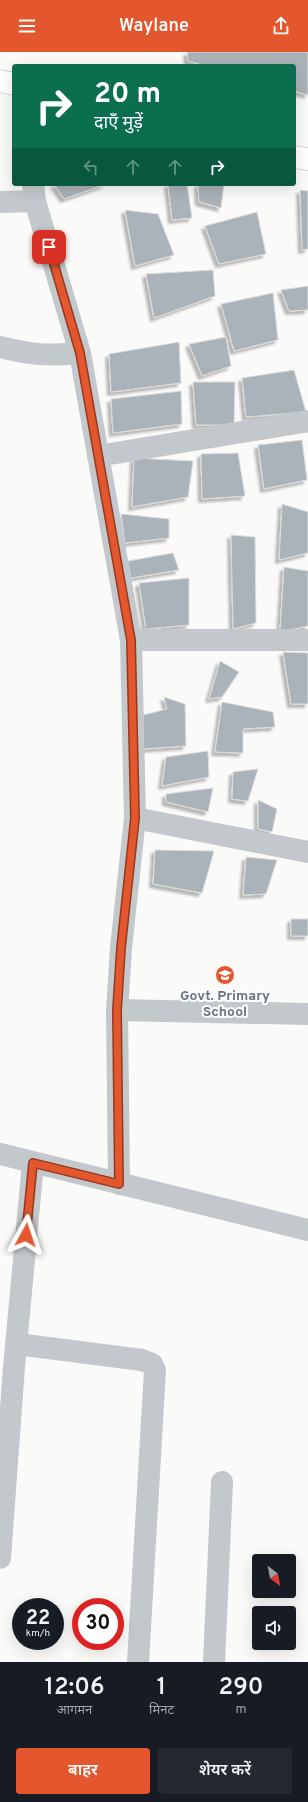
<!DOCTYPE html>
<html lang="hi">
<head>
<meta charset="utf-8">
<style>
	body { margin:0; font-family:Overpass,"Noto Sans Devanagari",sans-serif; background:#242831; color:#f1f3f6; height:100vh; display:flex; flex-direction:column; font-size:15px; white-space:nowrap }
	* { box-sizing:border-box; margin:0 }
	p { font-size:13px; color:#9ea1a6 }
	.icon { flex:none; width:22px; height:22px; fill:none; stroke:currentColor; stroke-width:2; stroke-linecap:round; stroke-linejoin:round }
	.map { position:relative; height:1610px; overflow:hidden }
	.drawer { display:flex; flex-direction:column; background:#171b24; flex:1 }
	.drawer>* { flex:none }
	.top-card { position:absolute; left:12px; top:12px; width:284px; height:122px; border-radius:4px; box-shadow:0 4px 16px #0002; background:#0b6e4f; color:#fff; overflow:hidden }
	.needle { width:26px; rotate:148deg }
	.tools { position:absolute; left:252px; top:1502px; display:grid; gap:8px }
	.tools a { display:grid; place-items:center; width:44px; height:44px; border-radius:4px; background:#171b24; box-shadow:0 4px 16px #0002; font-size:20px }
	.speed { position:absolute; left:12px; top:1546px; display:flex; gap:8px; font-size:20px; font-weight:700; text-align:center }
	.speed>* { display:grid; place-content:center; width:52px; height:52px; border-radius:50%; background:#171b24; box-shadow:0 4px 16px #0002; line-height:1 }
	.speed small { font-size:10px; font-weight:400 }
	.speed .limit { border:6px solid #d22; background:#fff; color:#111 }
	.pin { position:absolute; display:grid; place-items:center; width:34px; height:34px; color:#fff; margin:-17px; border-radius:8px; box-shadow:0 2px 6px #0006 }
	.me { position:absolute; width:44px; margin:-22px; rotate:5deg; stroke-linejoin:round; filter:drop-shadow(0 0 3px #0008) }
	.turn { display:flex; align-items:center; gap:14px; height:84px; padding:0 16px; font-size:18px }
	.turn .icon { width:52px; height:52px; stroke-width:2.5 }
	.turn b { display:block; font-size:28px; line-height:34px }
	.lanes { display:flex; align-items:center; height:38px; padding:0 16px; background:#0003; justify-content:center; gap:20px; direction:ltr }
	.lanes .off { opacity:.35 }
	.eta { display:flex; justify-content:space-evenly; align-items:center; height:68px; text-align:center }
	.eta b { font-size:24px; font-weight:600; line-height:28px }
	.primary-button { display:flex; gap:8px; margin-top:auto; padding:8px 16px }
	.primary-button a { flex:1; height:46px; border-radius:4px; background:#e4572e; color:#fff; font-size:16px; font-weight:600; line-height:46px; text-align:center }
	.primary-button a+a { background:#242831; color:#f1f3f6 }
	header { display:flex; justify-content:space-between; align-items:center; height:52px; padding:0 16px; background:#e4572e; color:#fff; font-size:18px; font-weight:600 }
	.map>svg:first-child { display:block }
	.building { fill:#aab3b9; stroke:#dcdcda; filter:url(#shadow) }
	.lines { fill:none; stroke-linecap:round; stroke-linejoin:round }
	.secondary-casing { stroke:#b3babf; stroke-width:23 }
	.street { stroke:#c3c8cc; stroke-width:22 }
	.secondary { stroke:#fff; stroke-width:22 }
	.route-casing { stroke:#94391e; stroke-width:10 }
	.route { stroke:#e4572e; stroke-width:7 }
	.labels { text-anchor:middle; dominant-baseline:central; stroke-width:4; stroke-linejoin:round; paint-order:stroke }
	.poi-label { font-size:14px; font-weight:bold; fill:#657683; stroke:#fff }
</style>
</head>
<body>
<header><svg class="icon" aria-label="menu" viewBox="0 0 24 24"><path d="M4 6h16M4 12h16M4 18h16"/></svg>Waylane<svg class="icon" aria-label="share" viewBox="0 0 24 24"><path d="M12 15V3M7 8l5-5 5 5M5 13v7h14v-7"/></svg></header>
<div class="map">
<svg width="308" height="1610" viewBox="0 0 308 1610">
	<defs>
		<filter id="shadow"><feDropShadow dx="-3.5" dy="3.5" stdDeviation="1" flood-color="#0004"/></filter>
	</defs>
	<rect width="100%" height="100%" fill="#fafaf8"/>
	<path class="building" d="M187,0H308V43L294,39V14H206L188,9Z
		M54,132H106L64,147Z
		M168,132H187L192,166L172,168Z
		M198,132H224L221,156L199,150Z
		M300,138L308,139V197L302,198Z
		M125,158L158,162L174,203L135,214Z
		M257,160L266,202L219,212L205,174Z
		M213,218L215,244L154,266L146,222Z
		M308,234V258L289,259L281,238Z
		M273,241L278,288L234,299L221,252Z
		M226,285L231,314L202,324L189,292Z
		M179,290L181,331L111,340L109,302Z
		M294,318L306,360L246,365L242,326Z
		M193,330H235L234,373H196Z
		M181,339L182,372L113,381L111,347Z
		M302,388L307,428L264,437L258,393Z
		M238,401L245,444L202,447L201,402Z
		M134,406L193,409L188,445L132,455Z
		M282,452L308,460V501L279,508Z
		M121,462L169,467V486L125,491Z
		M231,483L255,485L256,571L233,577Z
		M173,501L179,518L131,526L128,509Z
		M284,515L308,519V574L280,580Z
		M189,526V573L146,577L139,531Z
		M283,600L308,601V652H291Z
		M220,609L239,620L222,645L209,647Z
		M164,645L185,652L186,694L143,697V663L167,657Z
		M222,650L273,660L275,675L243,677V701L215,700Z
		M208,699L209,725L162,734L166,705Z
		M258,717L248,749L232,747L233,720Z
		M213,736L208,760L166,750V742Z
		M258,748L277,757L272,780L258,777Z
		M155,798L214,799L202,841L153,832Z
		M246,805L277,808L266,842L243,843Z
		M291,867H308V884H291Z"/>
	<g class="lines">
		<g class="secondary-casing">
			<path id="secondary" d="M0,29L14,32
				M294,105L308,107"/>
		</g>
		<path class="street" d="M35,149L80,301L131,588L135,766L308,800
			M0,150L35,149L33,132
			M0,295C31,303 48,304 80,301
			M98,404L308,369
			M131,588H308
			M117,958L121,896L135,766
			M0,1102L308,1178
			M119,1132L117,958L308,962
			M17,1292L142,1308L152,1312L155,1318L138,1610
			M0,1506L14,1315L33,1111
			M214,1610L222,1430"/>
		<use href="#secondary" class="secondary"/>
	</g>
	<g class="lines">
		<g class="route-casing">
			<path id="route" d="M26,1183L33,1111L119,1132L117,958L121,896L135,766L131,588L80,301L49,195"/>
		</g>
		<use href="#route" class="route"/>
	</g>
	<defs>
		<g id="school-disc" transform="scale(1)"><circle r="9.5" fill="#e4572e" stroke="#fff"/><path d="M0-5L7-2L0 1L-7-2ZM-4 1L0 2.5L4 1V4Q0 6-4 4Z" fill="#fff"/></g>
	</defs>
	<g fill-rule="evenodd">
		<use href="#school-disc" x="225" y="923"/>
	</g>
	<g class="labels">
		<g class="poi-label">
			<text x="225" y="944">Govt. Primary<tspan x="225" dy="16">School</tspan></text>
		</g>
	</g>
</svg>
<div class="tools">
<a><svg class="needle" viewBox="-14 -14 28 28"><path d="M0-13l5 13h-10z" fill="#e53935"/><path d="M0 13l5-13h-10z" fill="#9ea1a6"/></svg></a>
<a><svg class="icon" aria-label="sound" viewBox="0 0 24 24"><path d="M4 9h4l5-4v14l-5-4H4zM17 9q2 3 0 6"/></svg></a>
</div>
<div class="speed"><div>22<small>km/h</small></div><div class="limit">30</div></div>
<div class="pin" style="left:49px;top:195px;background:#d93025"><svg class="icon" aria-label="arrive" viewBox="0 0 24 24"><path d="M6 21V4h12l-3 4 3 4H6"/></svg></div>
<svg class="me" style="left:26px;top:1183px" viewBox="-20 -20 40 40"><path d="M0-17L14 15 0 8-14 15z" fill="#e4572e" stroke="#fff" stroke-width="4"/></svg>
<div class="top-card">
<div class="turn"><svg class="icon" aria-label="right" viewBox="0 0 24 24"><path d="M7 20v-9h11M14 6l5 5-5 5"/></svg><div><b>20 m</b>दाएँ मुड़ें</div></div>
<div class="lanes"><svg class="icon off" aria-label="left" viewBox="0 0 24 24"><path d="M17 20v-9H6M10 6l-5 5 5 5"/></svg><svg class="icon off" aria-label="ahead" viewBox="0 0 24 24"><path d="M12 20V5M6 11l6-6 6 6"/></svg><svg class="icon off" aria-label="ahead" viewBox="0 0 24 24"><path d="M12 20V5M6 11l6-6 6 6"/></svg><svg class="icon" aria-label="right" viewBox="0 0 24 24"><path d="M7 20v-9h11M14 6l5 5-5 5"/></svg></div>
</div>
</div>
<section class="drawer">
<div class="eta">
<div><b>12:06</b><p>आगमन</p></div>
<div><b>1</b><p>मिनट</p></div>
<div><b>290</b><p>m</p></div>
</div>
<div class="primary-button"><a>बाहर</a><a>शेयर करें</a></div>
</section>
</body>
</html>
